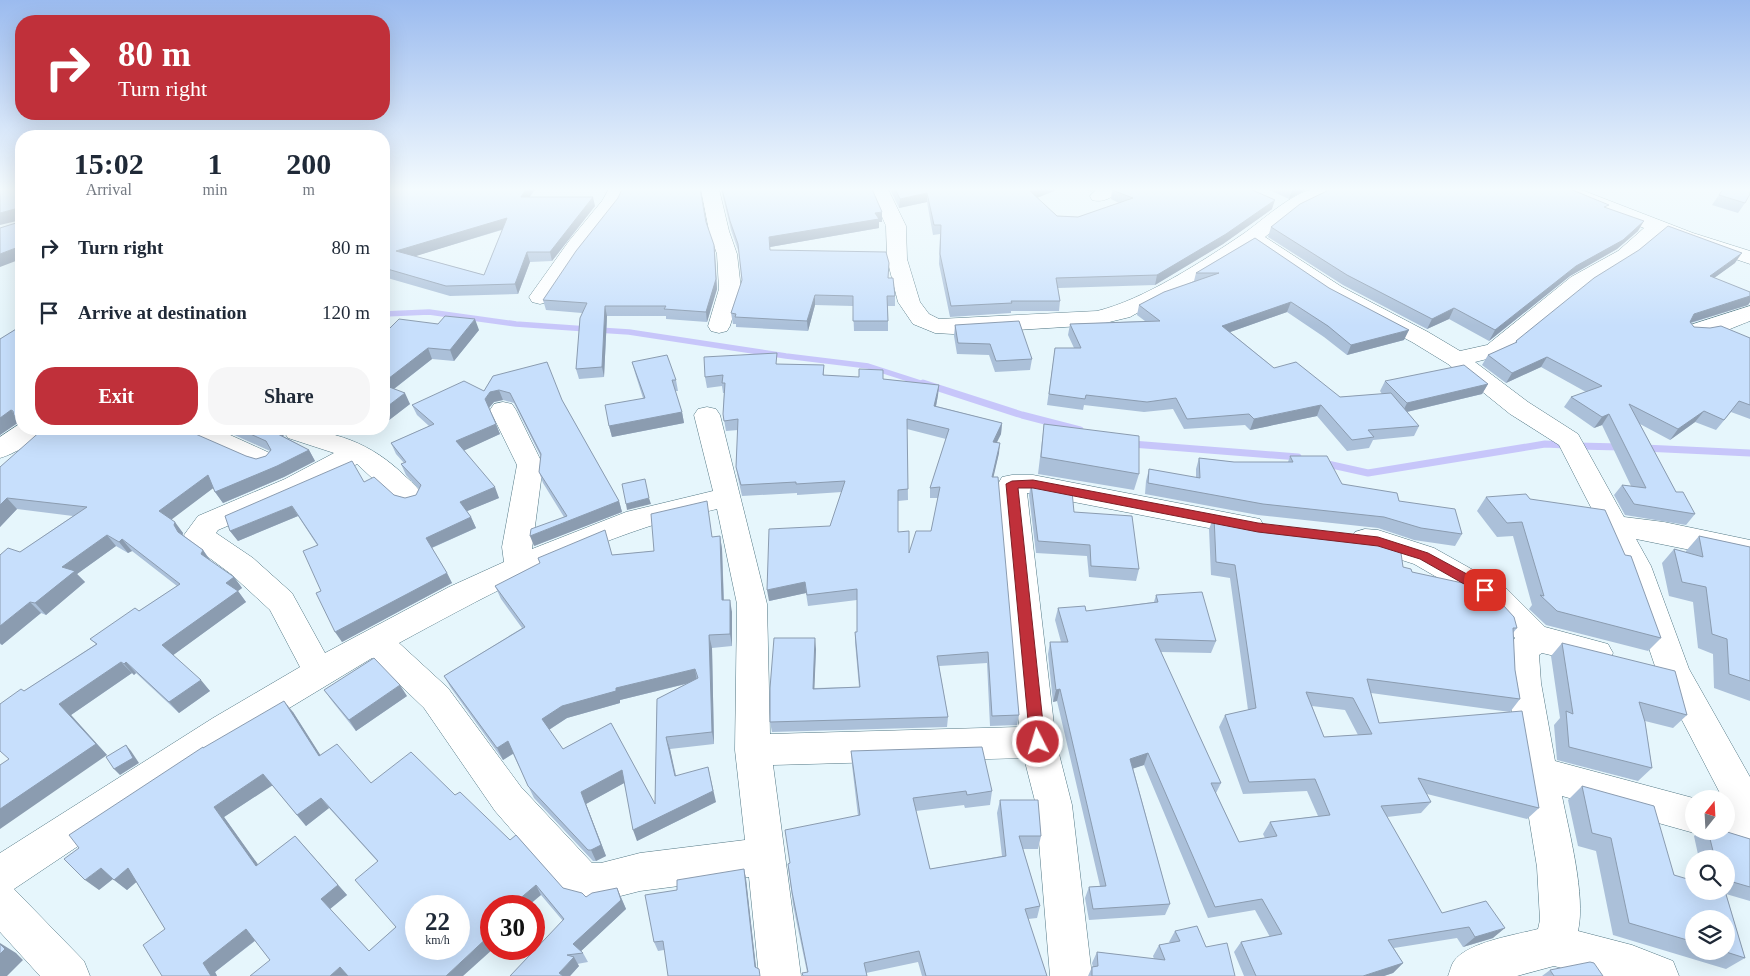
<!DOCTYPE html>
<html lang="en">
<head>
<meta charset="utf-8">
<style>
	body { margin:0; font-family:Georgia,serif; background:#f6f6f7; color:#1f2937; height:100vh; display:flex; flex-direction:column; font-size:19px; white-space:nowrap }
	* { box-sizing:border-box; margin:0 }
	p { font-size:16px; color:#747a83 }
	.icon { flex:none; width:28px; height:28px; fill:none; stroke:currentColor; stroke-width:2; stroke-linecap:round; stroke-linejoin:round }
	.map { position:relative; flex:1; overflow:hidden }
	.side { position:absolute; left:15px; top:130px; width:375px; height:305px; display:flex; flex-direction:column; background:#fff; border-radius:20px; box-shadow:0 5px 20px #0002 }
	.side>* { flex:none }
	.guide { position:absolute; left:15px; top:15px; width:375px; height:105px; border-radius:20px; box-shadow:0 5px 20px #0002; background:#c0303a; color:#fff; overflow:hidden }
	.needle { width:32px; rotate:18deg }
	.tools { position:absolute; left:1685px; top:790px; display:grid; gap:10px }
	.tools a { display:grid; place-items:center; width:50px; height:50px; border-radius:50%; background:#fff; box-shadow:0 5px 20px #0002; font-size:25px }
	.speed { position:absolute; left:405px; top:895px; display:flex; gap:10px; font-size:25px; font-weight:700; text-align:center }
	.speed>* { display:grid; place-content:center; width:65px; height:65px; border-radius:50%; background:#fff; box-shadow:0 5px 20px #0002; line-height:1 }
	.speed small { font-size:12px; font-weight:400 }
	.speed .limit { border:8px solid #d22; background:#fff; color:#111 }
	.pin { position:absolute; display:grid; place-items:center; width:42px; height:42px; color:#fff; margin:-21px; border-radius:10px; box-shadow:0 2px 8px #0006 }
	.me { position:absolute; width:55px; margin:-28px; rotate:355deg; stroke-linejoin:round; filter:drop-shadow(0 0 4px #0008) }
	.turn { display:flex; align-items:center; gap:18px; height:105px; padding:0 20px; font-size:22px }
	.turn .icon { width:65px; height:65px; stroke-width:2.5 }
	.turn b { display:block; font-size:35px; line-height:42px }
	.eta { display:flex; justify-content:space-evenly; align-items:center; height:85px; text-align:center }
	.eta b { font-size:30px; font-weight:700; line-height:35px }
	.action { display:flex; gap:10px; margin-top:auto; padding:10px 20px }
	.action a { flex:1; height:58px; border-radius:20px; background:#c0303a; color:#fff; font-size:20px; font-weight:700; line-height:58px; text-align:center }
	.action a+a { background:#f6f6f7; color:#1f2937 }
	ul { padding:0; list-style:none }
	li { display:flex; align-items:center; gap:15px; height:65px; padding:0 20px }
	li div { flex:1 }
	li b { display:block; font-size:19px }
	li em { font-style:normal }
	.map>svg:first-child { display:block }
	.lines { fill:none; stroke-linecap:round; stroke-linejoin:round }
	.stream-far1 { stroke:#c7c6fa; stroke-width:5.5 }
	.stream { stroke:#c7c6fa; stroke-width:7 }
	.minor-casing { stroke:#537885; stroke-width:1 }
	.minor { fill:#fff; fill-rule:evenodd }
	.wall { fill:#abc0d9; fill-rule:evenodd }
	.shaded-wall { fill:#8b9cb0 }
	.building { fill:#c7dffc; stroke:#8b9cb0; fill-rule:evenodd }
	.route { fill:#c0303a; stroke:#7d1f26 }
</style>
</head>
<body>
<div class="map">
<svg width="1750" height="976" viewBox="0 0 1750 976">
	<rect width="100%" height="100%" fill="#e6f6fc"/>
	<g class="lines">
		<path class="stream-far1" d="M384,314L429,312L516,324L587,329
			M598,330L629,332L786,356L868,366L927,385"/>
		<path class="stream" d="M923,383L1022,415L1080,430
			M1132,444L1298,457
			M1577,446L1621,447
			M1644,448L1750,453
			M1323,463L1368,473L1545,444L1566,445"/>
		<g class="minor-casing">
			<path id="minor" d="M609,189H627L618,207L583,249L548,302L540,304L532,302L529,297L569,241L602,201Z
				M701,189H719L729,231L737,254L741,289L730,326L727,331L719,333L711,331L708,326L719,289L717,254L709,231Z
				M870,189H888L906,226L907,259L920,302L929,314L939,319L1097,311C1143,300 1203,261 1243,234C1262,221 1291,193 1314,189C1321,188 1330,189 1337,189L1335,193L1296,212L1265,237L1342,287L1428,332L1460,351L1487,345L1571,277L1618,251L1644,228L1554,193L1552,189H1579L1693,233L1750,251V264L1661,234L1632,259L1587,287L1503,355L1475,362L1528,402L1578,434L1624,517L1664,522L1750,540V562L1636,539L1651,566L1689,669L1750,777V849L1713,837L1710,831H1726V799H1723L1657,672L1621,566L1559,445L1510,414L1448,364L1412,342L1326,297L1252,246L1221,266L1130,317L1097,325L953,334L935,333L913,324L898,302L887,259L886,226Z
				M1097,189H1119C1113,198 1103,203 1092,200L1090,196Z
				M1750,306V321C1731,328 1707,341 1687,336L1684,331L1687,326Z
				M503,402L512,404L516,410L543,465L532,549L626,512L713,491L694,415L698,409L707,407L716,409L720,415L767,604L770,734L1019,727L998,484L1002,477L1012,475H1033L1260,519L1264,526L1260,533L1250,536L1027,493L1056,742L1072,805L1092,976H1050L1036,805L1024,758L773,765L801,976H759L749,877L640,891L601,901H583L569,896L495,811L424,708L372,658L238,739L14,889L84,961L90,976H40L0,932V853L213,718L300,667L270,610L231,574L188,542L184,535L198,516L285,479L334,453L288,438L284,432L286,429C333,429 372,443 406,477C413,483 419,489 424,497L420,504L410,507L400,504L357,464L305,493L218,530L216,533L253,558L292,593L325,653L449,587L504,562L502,547L517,465L490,410L494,404ZM717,509L737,604L735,750L745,840L640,853L601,863H592L521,787L448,688L399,643C478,600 561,555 647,527C670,519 693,515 717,509Z
				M21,423V429H43C35,442 14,454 0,458V437Z
				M168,429H217L272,454L276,460L272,466L263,469L254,466L199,441L172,435Z
				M1365,529L1378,530L1434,548L1507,589L1545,627L1608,644L1613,653L1608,662L1597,666L1542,653L1539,655L1541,683L1555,761L1697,799H1694V831H1697L1694,833L1562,796C1569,832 1586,896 1578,931L1632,945L1673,961L1679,976H1592L1554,966L1517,976H1448C1450,972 1451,965 1454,961C1468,942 1515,935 1538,929L1540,920L1537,867L1507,683V650L1515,638L1485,605L1414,564L1377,552L1355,548L1350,540L1355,532Z"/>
		</g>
		<use href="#minor" class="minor"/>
	</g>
	<path class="wall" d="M384,189H535L530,197L595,206L552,261L530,262L518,294L450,296L384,277ZM502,230L484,275L415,256Z
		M721,189H872L882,212V222H879V228L770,247V250L888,278L895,296V306H888V331H854L853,306L815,305L808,331L736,327V324H733L731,313L742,280L739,253L731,230Z
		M890,189H1059L1037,198L1057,216L1078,217L1119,203L1111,199L1112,190L1272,209L1223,244L1155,285L1058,288L1060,301L1059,311H1011V313L950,317L939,264L940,234L933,235L927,202L899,208Z
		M1085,189H1094L1091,192Z
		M1267,189H1308L1289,199Z
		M1723,189L1745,203L1738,213L1712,205Z
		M1607,208L1638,231L1617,249L1570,276L1489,341L1449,319L1427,329L1343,285L1268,237L1271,227Z
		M706,222L715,254L717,289L707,322L666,319V316H607L604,377L579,379L576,369L582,313L546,310L543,300Z
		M1255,238L1404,340L1347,355L1324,337L1287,312L1230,332L1274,368L1340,397L1382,394L1380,391L1385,381L1488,384L1482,394L1407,412L1419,426L1414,436L1373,440L1369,448L1347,451L1317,416L1250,430L1245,425L1184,429L1173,409L1144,412L1084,405L1083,410L1047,405L1055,348H1074L1068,335L1070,324L1145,321L1137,315L1139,305L1194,281L1196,273Z
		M1735,263L1714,278L1750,292V302L1748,305L1691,323L1694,327L1750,338V419L1731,412L1716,430L1695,422L1670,440L1640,424L1676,492L1695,514L1686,525L1625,515L1614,495L1622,485L1631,486L1602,425L1594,428L1564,407L1571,397L1586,392L1541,367L1506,383L1482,365L1488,355L1515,343L1516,341Z
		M955,325L1032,359L1030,370L995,372L989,355L957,354L954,336Z
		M21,326V425L19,422L0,435V339Z
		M384,329L388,330H479L454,361L432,359L394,389L410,404L384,424Z
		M632,362L676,380L678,391H675L682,412L684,423L612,437L609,426L643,398L635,373Z
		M778,364L824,365V375L883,379L939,385L938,395L936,406L1002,423L1001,434L997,442L999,453L993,477L1019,715L1017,725L990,726L987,663L939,666L948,717L947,727L772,732L770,722L816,649L814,688L859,687L855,642V632H857V600L808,606L806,593L769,601L830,526L842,492L797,495V493L742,496L738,478L736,467L738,430L726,431L723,414L724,393H723L722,386L707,388L705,377ZM907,429L946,439L930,488V498H938L931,531L909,553L898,532V501L908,500Z
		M493,376L562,400L619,501L622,512L534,546L564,517L543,483L539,472L541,457L514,403L503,400L494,402L489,408L500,434L464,450L499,498L467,511L471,517L476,528L432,548L447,573L452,583L342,642L321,591L317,545L298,516L238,541L230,531L364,482L394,495L405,498L416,495L419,489L406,475L401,464L404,463L396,454L391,443L429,426L417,415L412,405L484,391Z
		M1044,424L1139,474L1134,490L1038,474Z
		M221,429H284L282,431L284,435L283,436L309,450L315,461L284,477L223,503L215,492L213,488L171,519L183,533V535L203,550L211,561L234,577L242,588L238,591L246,602L173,655L210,691L179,713L136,673L134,675L132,673L71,715L107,755L9,759L24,691L96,644L90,639L139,611L177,586L132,551L128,553L116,546L77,574L85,582L46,615L41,613L2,645L0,644V555L20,552L73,516L17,509L0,527V467L246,456L256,459L266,456L270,451Z
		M1290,456L1342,484L1399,501L1462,534L1455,546L1414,540L1378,528L1258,515L1145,494L1146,481L1149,469L1196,478V469L1199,458L1234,462H1288Z
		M1031,484L1074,512L1139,569L1136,581L1089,577L1087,556L1036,553L1029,495Z
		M1486,497L1530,499L1661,638L1648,651L1546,625L1529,609L1532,605L1513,536L1497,537L1477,511Z
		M1214,516L1403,567L1517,628L1513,633L1515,670L1520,699L1510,712L1371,693L1379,723L1539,808L1527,819L1427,794L1431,802L1421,813L1387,817L1442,913L1493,938L1463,947L1457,938L1394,948L1403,963L1393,973L1384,976H1244L1234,952L1241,942L1270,937L1255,910L1208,918L1144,765L1133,768L1170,904L1165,915L1089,920L1085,898L1089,887L1100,886L1057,701L1053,702L1048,654L1050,642H1061L1055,620L1058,608L1086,611L1154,602L1156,595L1216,641L1211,653L1161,652L1221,783L1216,793L1239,842L1265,838L1263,834L1270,822L1318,816L1307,791L1243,794L1219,727L1225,715L1248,710L1230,578L1211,575L1209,529ZM1312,706L1345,710L1358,735L1324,737Z
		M720,536L722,549L724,600L732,612V646L712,648L714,744L670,749L676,775L716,802L637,841L624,783L586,804L606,856L596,861H593L534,798L513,754L503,760L451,688L444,676L522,628L501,599L495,586L612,555L654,551L712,537ZM686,684L657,699L655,804L611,723L563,749L549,730L567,718L620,703V700Z
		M1699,536L1750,547V701L1714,688L1713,654L1698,648L1693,602L1669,596L1662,563L1674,549L1686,552V551Z
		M1562,643L1687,715L1673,728L1645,721L1652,768L1638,781L1557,760L1554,725L1560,718L1551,656Z
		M324,690L407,696L356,731L332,701Z
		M293,712L320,755L371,783L455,795L510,840L563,888L586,897L617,888L626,909L581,951L583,953L588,962L577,964L579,966L570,976L563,921L541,895L491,906V949L270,960L255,941L215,972L217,976H162L165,929L136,882L127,890L113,879L99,890L204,748ZM272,785L306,826L329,808L377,861L396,927L369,951L330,909L347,895L295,836L258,865L224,817Z
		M851,751L992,791L990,805L965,808L964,805L916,811L930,869L1002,856L997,813L1000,800L1041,836L1038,849H1023L1040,906L1037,918L1028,919L1047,976H922L918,962L866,973L807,972L793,905L788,864L790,863L858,816L852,765Z
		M1582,786L1674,875L1694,891H1726V859H1699L1694,836L1700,831H1724L1750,839V901L1726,894L1745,958L1726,969L1613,935L1596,851L1578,846L1568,800ZM1694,919L1726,951H1694Z
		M744,869L746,879L756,968L664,950L658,951L654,942L677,890Z
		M1175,931L1206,947L1235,976H1088L1092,967H1093L1092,963L1097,952L1154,959L1153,956L1159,945L1170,943L1169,942Z
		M1550,970L1554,976H1542Z"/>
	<path class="shaded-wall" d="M526,189H535L523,206L521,197Z
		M1035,189H1059L1029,201L1030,191Z
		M1292,190V189H1308L1289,199Z
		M927,193V202L899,208L900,199Z
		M593,197L595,206L552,261L550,252Z
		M1275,200L1272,209L1223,244L1155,285L1157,275Z
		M15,209L21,220L0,225V213Z
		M882,212V222H879V228L770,247L769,237Z
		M507,218L510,227L400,261L396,251Z
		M1644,221L1638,231L1617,249L1570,276L1489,341L1495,330L1576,266Z
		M714,245L717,289L707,322L706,312Z
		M21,246V259L0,267V254Z
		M527,252L530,262L518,294L515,284Z
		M1742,253L1735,263L1703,286L1710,276Z
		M815,295V305L808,331L807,321Z
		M1750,296V302L1748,305L1686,324L1694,314Z
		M1291,302L1287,312L1219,336L1222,326Z
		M605,306L607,316L604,377L602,367Z
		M1454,308L1449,319L1427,329L1432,319Z
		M475,319L479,330L454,361L450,350Z
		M1409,330L1404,340L1347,355L1351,345Z
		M428,348L432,359L386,395L384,390V382Z
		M1547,357L1541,367L1506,383L1512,373Z
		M1488,384L1482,394L1402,413L1407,403Z
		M939,385L938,395L934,417V406Z
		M499,390L503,400L494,402L488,409L485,399L490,392Z
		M405,393L410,404L384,424V409Z
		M1321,405L1317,416L1250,430L1254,419Z
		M11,410L15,416H14L19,422L0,435V418Z
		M1704,411L1695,422L1670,440L1678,429Z
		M682,412L684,423L612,437L609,426Z
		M1609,414L1602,425L1594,428L1602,417Z
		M1002,423L1001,434L992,452L993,442Z
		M496,424L500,434L461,452L456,441Z
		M271,429H284L282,431L284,435L276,441L270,430Z
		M1000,443L999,453L991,488L992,477Z
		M309,450L315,461L284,477L223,503L215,492Z
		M208,475L216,486L167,523L159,511Z
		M495,487L499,498L465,512L460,502Z
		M7,498L17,509L0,527V505Z
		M649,498L651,504L627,510L626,504Z
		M619,501L622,512L534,546L530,536Z
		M292,506L298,516L238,541L230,531Z
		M471,517L476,528L431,548L426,538Z
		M175,522L183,533L182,536L178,532L174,525Z
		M107,535L116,546L77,574L85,582L46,615L35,603L62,567Z
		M720,536L722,549L724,613L722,600Z
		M122,539L132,551L128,553L119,542Z
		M203,550L211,562L201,554Z
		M447,573L452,583L342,642L335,632Z
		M234,577L242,588L238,591L246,602L172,656L162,645L226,583Z
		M805,582L806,593L769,601L767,590Z
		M730,600L732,612V646L730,634Z
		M30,602L41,613L2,645L0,643V626Z
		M709,635L712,648L714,744L712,732Z
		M815,638L816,649L814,699L813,689Z
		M121,662L132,673L71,715L107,755L0,829V809L59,704Z
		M126,662L136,673L134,675L124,664Z
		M695,669L697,681L620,700V703L567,718L547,731L542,719L562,706L616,688Z
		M201,680L210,691L179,713L169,702Z
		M400,685L407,696L356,731L349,720Z
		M1060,689L1057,701L1053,702L1056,690Z
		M284,701L293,712L328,767L319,756Z
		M666,737L670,749L678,787L675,776Z
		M508,741L514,753L503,760L497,748Z
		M126,745L131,751L139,763L120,775L114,769Z
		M1148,753L1144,765L1126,771L1130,759Z
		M708,767L716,802L637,841L633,830Z
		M622,770L626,782L586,804L606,856L596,861L591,850L581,792Z
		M263,774L273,785L224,817L267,877L256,866L214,807Z
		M321,798L329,808L306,826L297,815Z
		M295,836L347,895L330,909L321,899Z
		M101,868L114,878L99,890L85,880Z
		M128,868L140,879L127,890L114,880Z
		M744,869L746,879L757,976L755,967Z
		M536,885L541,895L528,906H511Z
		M617,888L626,909L579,953L573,944Z
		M1505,928L1493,938L1463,947L1475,937Z
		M246,929L257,939L215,972L217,976H211L203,963Z
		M491,934V949H493L463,976H446Z
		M0,943L16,953L23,960L7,976H0Z
		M574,957L579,966L570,976H561L559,973Z
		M1403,963L1393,973L1384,976H1363Z
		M340,967L349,976H330Z"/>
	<path class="building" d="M0,189H21V246L0,254V228L16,223L15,209L0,213Z
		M384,189H526L521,197H593L550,252H527L515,284L446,286L384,268ZM507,218L484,275L396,251Z
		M622,189H700L706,222L714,245L716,279L706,312L664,309L666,306H605L602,367L576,369L580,318L587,303L543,300L576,251L618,198Z
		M722,189H872L882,212L875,213L879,219L769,237L770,250L886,252L889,263L888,278H893L895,296H887L888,321H853V296L815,295L807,321L735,317L736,314L731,313L742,280L738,244L730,221Z
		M895,189H1035L1030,191L1057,216L1078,217L1133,198L1112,190L1113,189H1250L1275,200L1226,234L1157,275L1056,278L1060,301H1011L1012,303L951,306L940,254L941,225H934L927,193L900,199Z
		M1331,189H1570L1609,205L1604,207L1644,221L1623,240L1576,266L1495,330L1454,308L1432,319L1347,275L1271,227L1300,204Z
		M1723,189H1750V194L1745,203L1719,195Z
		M1668,226L1742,253L1710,276L1750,292V296L1694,314L1690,322L1694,327L1710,328L1721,326L1750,338V405L1739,401L1724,420L1704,411L1678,429L1629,404L1676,492H1683L1695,514L1634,504L1622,485L1646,488L1609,414L1602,417L1571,397L1602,386L1547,357L1512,373L1488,355L1517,342L1516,341L1594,278L1639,250Z
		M1255,238L1329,288L1409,330L1351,345L1328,326L1291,302L1222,326L1274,368L1296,362L1340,397L1391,393L1419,426L1368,430L1374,437L1352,440L1321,405L1254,419L1249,414L1187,419L1176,398L1147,402L1086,395L1085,399L1049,394L1055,348H1081L1070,324L1160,321L1139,305L1164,292L1219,273H1196Z
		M445,316L475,319L450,350L428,348L384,382V329L388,330L399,319L438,324Z
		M1019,321L1032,359L996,361L990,344L958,343L955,325Z
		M21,326V416H14L13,411L11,410L0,418V339Z
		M777,353L776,364L824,365L823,375L859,377V369L883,370V379L939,385L934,406L1002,423L993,442L1000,443L992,477H998L1019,715L992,716L988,652L937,656L948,717L770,722V688L774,638H815L813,689L860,687L855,632H857V589L807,595L805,582L767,590L769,529L830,526L845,481L796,484V482L741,485L736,467L738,419L724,421L723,414L725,383H722L723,375L705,377L704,357ZM907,419L949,429L930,488L940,487L931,531H916L909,553V531L898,532V490L908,489Z
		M667,355L676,380H672L682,412L609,426L605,405L645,398L632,362Z
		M547,362L562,400L619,501L530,536L531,529L567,516L539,472L541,454L510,393L499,390L490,392L485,399L496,424L456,441L495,487L460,502L471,517L426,538L447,573L335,632L316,593L321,591L303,551L318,545L292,506L230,531L225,516L352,461L364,482L374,477L394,495L405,498L416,495L421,485L401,464L406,462L391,443L434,424L412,405L464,381L484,391L493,376Z
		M1464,365L1488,384L1407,403L1385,381Z
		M384,385L405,393L384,409Z
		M1044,424L1139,436V474L1041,457Z
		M43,429H178L191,432L246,456L256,459L266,456L271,450L266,441L239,429H271L270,430L309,450L277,466L215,492L208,475L159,511L175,522L174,525L178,532L203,550L201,554L234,577L226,583L238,591L162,645L201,680L169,702L126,662L124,664L121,662L59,704L96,744L0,809V765L9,759L0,751V704L21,689L24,691L97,644L90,639L135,608L139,611L180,584L122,539L119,542L107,535L62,567L75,571L35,603L30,602L0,626V555L8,548L20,552L87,507L7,498L0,505V467Z
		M1290,456H1327L1342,484L1397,493L1399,501L1455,509L1462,534L1421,528L1384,517L1263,504L1148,483L1149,469L1200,478L1199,458L1234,462H1293Z
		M645,479L649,498L626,504L622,484Z
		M1031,484L1072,491L1074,512L1132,516L1139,569L1091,566L1090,545L1038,541Z
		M1526,494L1530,499L1605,510L1625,555L1631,556L1661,638L1557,611L1540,595L1544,596L1522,522L1507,523L1486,497Z
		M707,501L712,537L720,536L722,600H730V634L709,635L712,732L666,737L675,776L708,767L713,791L633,830L622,770L581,792L601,845L591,850H588L528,786L508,741L497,748L444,676L525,627L495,586L540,563L538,558L605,530L612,555L654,551L651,514ZM695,669L698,678L657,699L655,804L611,723L563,749L542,719L562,706L616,691V688Z
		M1214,516L1263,526L1384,541L1400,546L1403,567L1411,569L1412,572L1481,587L1493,594L1514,617L1517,628H1513L1515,670L1520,699L1367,679L1379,723L1522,711L1539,808L1418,778L1431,802L1381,806L1442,913L1486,901L1505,928L1475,937L1469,927L1388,940L1403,963L1363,976H1256L1241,942L1282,934L1262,899L1215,907L1148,753L1130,759L1170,904L1093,909L1089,887L1106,886L1060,689L1056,690L1050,642H1068L1058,608L1085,606L1086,611L1158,602L1156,595L1202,592L1216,641L1155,639L1221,783H1211L1239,842L1277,836L1270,822L1330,815L1315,779L1249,782L1225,715L1256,708L1235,565L1216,562ZM1306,692L1353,698L1372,734L1324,737Z
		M1699,536L1750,547V681L1729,674L1727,639L1712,634L1706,587L1682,582L1674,549L1703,557Z
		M1562,643L1675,671L1687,715L1639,702L1645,722L1652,768L1569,747L1566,711L1573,714Z
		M374,658L400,685L349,720L324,690Z
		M284,701L319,756L337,744L371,783L411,752L455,795L460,792L510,840L516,835L563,888L582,893L586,897L592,893L617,888L621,900L573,944L583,953L567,955L574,957L559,973L563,976H510L564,919L536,885L511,906H491V934L446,976H348L340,967L330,976H250L270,960L246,929L203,963L211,976H162L143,945L165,929L128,868L114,880L101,868L85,880L64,859L79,848L69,835L203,747V748ZM263,774L297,815L321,798L378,861L355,880L396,927L369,951L321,899L338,885L295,836L256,866L214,807ZM416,906H459V949H416Z
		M126,745L133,758L114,769L106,757Z
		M982,747L992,791L967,795L966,791L913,798L930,869L1006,856L1000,800H1038L1041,836H1019L1040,906L1025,909L1047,976H926L919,951L864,963L867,976H803L802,973L808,972L792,892L788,864L790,863L785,830L860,815L851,751Z
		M1582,786L1654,806L1674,875L1694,881V891H1725L1745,958L1723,951H1726V919H1694V942L1629,923L1611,838L1592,833Z
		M1708,831H1724L1750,839V887L1726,880V859H1715Z
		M744,869L755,967L759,969L760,976H668L663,941L654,942L645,895L677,890V880Z
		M1197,926L1206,947L1227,943L1235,976H1092V967L1098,966L1097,952L1165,960L1159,945L1180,941L1175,931Z
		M0,944L5,949L0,954Z
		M1590,962L1594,963L1603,976H1554L1550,970Z"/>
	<linearGradient id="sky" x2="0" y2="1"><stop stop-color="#9bbbef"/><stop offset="0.58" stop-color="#f4fbfe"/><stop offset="1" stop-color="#f4fbfe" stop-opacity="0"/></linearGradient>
	<rect width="1750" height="326" fill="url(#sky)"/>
	<path class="route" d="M1033,480L1258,523L1378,537L1428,553L1489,586L1491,590L1489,593H1480L1420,559L1378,546L1258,532L1033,488H1018L1045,742L1043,746L1038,748L1032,746L1030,742L1006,484L1012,481Z"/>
</svg>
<div class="tools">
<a><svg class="needle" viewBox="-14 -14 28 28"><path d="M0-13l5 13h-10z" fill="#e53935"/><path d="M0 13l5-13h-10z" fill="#747a83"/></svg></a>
<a><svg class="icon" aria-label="search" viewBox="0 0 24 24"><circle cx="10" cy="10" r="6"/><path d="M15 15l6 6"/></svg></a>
<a><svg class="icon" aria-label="layers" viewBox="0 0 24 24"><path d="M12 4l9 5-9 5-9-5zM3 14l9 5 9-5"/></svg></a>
</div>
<div class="speed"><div>22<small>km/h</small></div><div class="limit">30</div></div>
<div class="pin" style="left:1485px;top:590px;background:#d93025"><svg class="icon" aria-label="arrive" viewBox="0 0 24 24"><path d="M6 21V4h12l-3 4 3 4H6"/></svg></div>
<svg class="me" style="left:1038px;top:742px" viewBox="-20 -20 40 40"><circle r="17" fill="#c0303a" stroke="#fff" stroke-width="3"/><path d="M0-11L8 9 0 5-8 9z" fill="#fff"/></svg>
<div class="guide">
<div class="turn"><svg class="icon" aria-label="right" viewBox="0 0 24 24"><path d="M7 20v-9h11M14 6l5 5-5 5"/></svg><div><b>80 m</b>Turn right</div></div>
</div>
<section class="side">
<div class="eta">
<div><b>15:02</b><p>Arrival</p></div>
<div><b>1</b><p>min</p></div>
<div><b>200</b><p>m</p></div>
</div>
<ul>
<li><svg class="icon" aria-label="right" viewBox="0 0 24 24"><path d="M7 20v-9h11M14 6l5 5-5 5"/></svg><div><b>Turn right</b></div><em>80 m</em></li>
<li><svg class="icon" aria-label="arrive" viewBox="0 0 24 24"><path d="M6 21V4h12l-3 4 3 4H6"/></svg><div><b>Arrive at destination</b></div><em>120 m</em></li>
</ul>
<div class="action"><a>Exit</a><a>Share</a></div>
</section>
</div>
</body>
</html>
